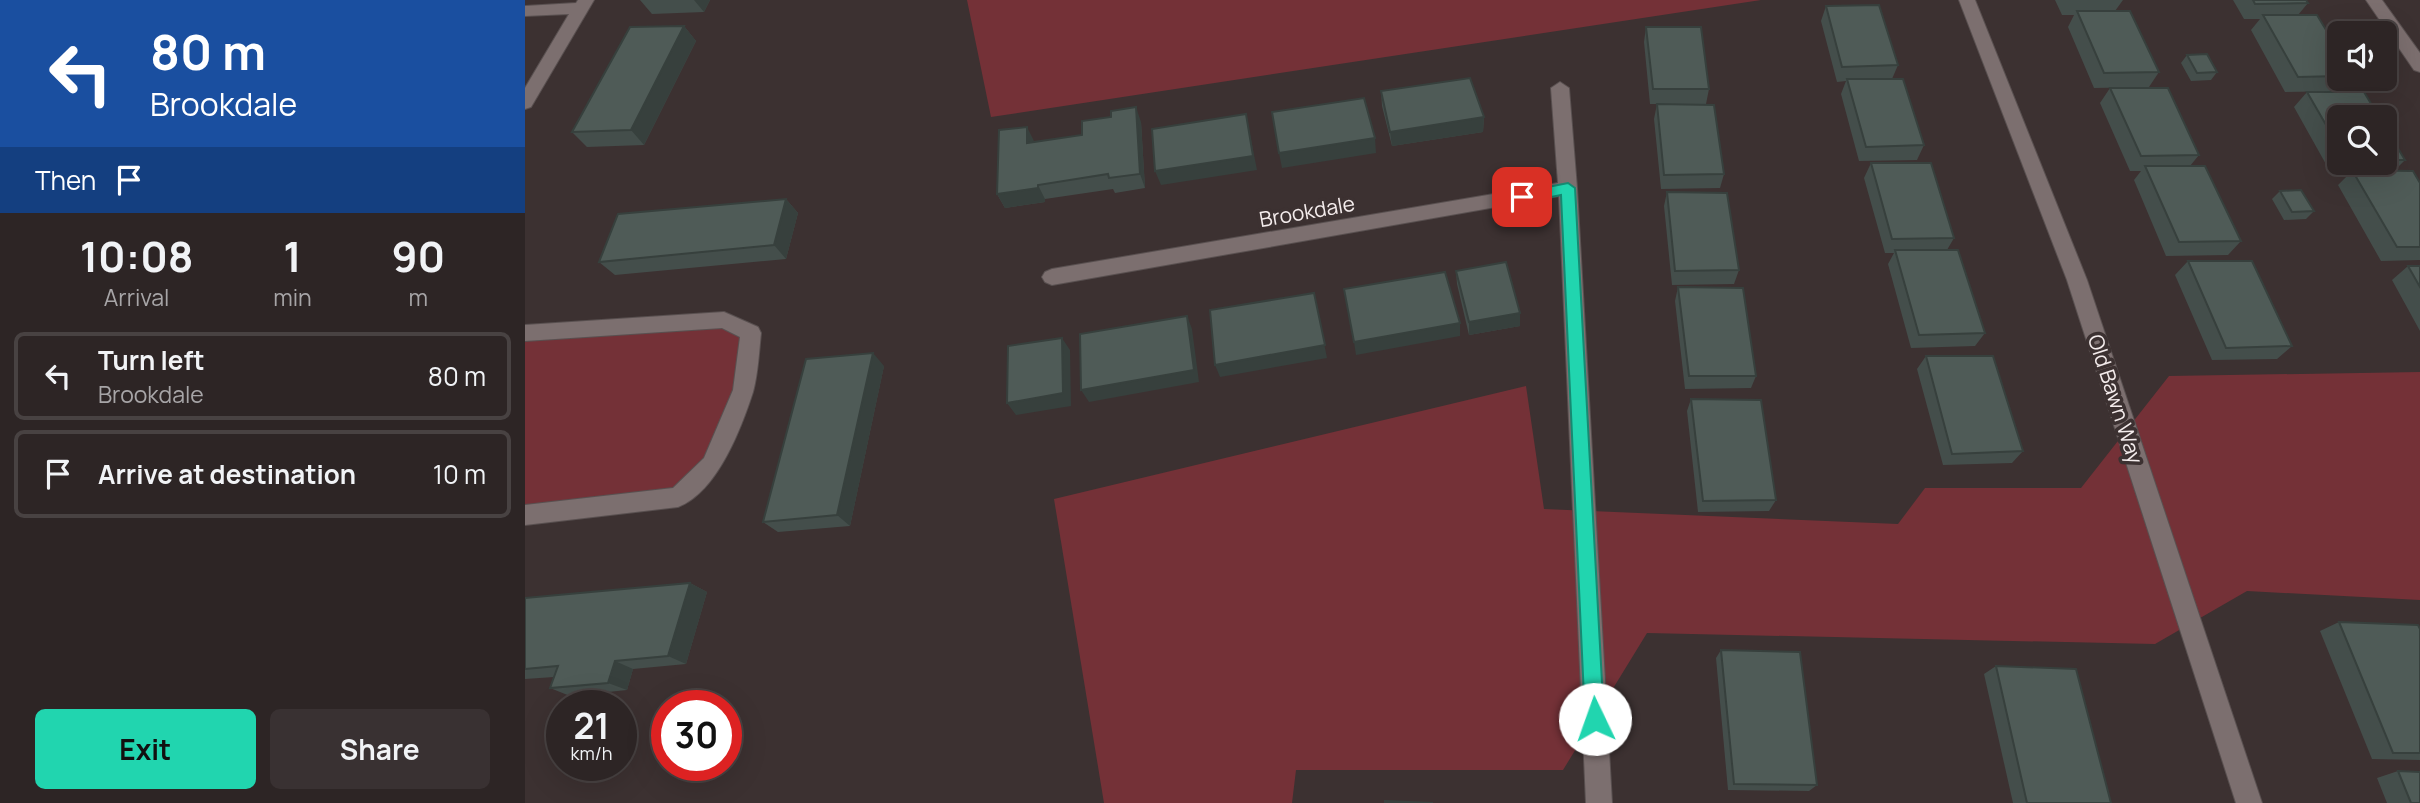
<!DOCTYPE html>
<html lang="en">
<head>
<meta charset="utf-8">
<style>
	body { margin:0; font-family:Manrope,sans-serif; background:#393132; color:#f1f3f6; height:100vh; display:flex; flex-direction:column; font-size:26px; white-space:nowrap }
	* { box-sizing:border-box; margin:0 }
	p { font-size:23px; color:#a7a5a7 }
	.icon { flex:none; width:38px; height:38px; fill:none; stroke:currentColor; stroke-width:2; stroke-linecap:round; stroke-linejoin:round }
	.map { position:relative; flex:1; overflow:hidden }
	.details { display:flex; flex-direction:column; background:#2d2525; width:525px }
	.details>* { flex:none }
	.banner { background:#1a4fa0; color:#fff; overflow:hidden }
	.buttons { position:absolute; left:1802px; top:21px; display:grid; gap:14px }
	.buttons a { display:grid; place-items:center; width:70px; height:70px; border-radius:10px; background:#2d2525; box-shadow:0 7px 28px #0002,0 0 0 2px #484242; font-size:35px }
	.speed { position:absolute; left:21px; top:690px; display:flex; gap:14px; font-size:35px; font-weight:700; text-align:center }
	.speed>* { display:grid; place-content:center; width:91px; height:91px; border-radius:50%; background:#2d2525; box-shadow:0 7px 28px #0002,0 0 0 2px #484242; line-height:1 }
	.speed small { font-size:18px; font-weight:400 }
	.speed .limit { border:10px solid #d22; background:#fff; color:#111 }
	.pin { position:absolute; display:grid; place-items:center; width:60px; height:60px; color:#fff; margin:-30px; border-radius:14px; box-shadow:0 4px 10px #0006 }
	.me { position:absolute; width:77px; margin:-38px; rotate:357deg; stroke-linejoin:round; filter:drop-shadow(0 0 5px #0008) }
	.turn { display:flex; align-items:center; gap:24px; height:147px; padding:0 35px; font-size:32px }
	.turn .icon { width:91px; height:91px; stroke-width:2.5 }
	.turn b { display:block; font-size:49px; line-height:60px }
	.then { display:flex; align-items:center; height:66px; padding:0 35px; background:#0003; gap:14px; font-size:26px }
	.eta { display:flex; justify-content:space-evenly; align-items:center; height:119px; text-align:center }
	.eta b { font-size:42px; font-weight:700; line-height:49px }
	.button { display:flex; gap:14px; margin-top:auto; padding:14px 35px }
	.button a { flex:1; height:80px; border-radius:10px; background:#21d5af; color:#111; font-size:28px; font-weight:700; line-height:80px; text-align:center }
	.button a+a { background:#393132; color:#f1f3f6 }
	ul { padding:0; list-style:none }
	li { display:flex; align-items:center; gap:21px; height:88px; margin:0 14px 10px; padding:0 21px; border:4px solid #484242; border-radius:10px }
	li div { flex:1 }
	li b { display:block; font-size:26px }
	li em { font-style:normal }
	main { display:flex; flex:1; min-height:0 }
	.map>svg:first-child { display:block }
	.green { fill:#743137 }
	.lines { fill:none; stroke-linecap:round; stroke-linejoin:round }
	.street-casing { stroke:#595050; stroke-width:2 }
	.street { fill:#7c6f6f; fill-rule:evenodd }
	.wall { fill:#444e4b }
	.shaded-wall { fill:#37403d }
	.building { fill:#4f5b57; stroke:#37403d; stroke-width:2 }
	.route { fill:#21d5af; stroke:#158a72; stroke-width:2 }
	.labels { text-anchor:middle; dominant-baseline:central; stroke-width:7; stroke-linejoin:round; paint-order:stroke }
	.street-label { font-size:21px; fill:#f4ecec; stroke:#3c3131 }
</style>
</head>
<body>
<main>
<section class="details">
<div class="banner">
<div class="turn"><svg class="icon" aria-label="left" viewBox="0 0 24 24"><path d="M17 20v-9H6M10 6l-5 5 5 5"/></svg><div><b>80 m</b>Brookdale</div></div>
<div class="then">Then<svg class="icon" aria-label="arrive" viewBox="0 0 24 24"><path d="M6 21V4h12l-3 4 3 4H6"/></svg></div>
</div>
<div class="eta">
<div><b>10:08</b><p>Arrival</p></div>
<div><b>1</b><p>min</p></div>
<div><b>90</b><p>m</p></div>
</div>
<ul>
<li><svg class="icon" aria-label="left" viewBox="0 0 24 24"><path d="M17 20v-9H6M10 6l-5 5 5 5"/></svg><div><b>Turn left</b><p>Brookdale</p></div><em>80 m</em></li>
<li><svg class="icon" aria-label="arrive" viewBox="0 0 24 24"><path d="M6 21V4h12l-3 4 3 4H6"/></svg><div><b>Arrive at destination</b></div><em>10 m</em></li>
</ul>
<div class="button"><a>Exit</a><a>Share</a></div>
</section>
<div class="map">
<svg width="1895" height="803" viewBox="0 0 1895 803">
	<rect width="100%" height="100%" fill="#3c3131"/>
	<path class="green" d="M442,0H1236L466,117Z
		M199,320L226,333L187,464L153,497L0,515V335Z
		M1895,372V600L1722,591L1630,644L1122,633L1038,770H771L767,803H579L529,499L1001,386L1019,509L1373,524L1400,488H1556L1644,376Z"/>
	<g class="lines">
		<g class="street-casing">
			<path id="street" d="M53,0H69L6,107L0,109V88L44,14L0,16V6L51,3Z
				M1434,0H1450L1562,280L1737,803H1711L1542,280Z
				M1841,0H1857L1895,53V72L1889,70Z
				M1035,82L1044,88L1052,188L1087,803H1061L1034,196L527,285L520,282L517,277L520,272L527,269L1033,183L1026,88Z
				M199,312L233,327L236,333C234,352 233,374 228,392C216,429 192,492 153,507L0,525V505L148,488L179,458L208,390L215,337L197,328L0,341V325Z"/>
		</g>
		<use href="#street" class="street"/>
	</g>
	<path class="wall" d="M115,0H185L179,12L127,14Z
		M1530,0H1598L1590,11L1634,72L1624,87L1569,88L1543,27L1549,15H1537Z
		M1708,0H1781L1783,3L1773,15L1815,53V79H1826L1815,91L1760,92L1726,30L1735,19H1719Z
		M1301,6L1373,65L1367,79L1399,145L1392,160L1334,161L1316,94L1321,81L1312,82L1296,21Z
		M159,26L171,41L119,145L62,147L47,132Z
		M1121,27L1184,89L1181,104H1125L1119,42Z
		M1662,55L1692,72L1686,80L1666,81L1656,63Z
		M1585,88L1674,155L1665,166L1716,241L1703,255L1641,256L1609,180L1616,171H1605L1575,103Z
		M856,91L959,117L958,132L867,146L857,106Z
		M1782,92L1815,117V163H1860V127L1880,160L1869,171L1895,183V260L1856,261L1813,185L1823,175H1807L1769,107Z
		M1132,104L1199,174L1195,188L1136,189L1129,119Z
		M616,122L620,188L590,193L588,189L520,199V202L480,208L472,194L509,142L557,135Z
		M1346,163L1429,238L1422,250L1460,333L1450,346L1386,348L1363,264L1369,253H1360L1339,178Z
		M1755,191L1789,211L1781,219L1759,220L1747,199Z
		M1142,192L1214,270L1209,284L1147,285L1139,206Z
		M261,199L273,213L261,259L90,275L74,262Z
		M1663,261L1767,346L1752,359L1687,360L1650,275Z
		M1883,266H1895V331L1867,280Z
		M931,271L995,313V326L944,335L932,284Z
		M1153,287L1231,376L1226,388L1160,389L1150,301Z
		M1401,356L1498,451L1487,463L1418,465L1392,369Z
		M359,366L325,526L253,532L238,522Z
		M1166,399L1251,500L1244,511L1173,512L1162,411Z
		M165,583L182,592L161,664L108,669L102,690L45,696L25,688L29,677L0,679V598Z
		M1814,622L1895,629V760L1847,759L1795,631Z
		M1196,650L1292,785L1284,791L1203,790L1191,658Z
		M1471,666L1586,803H1488L1459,674Z
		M1873,771L1895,803H1862L1852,778Z"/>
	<path class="shaded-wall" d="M169,0H185L179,12Z
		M159,26L171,41L119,145L106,130Z
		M611,107L616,122L620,188L615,174Z
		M721,114L732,170L636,185L630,171Z
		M959,117L958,132L867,146L865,132Z
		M502,127L509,141L510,157L502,143Z
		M850,138L851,153L757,168L754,153Z
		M513,185L520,199V202L480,208L472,194Z
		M261,199L273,213L261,259L249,245Z
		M789,293L802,358L695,377L690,365Z
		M995,313V326L944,335V322Z
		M662,316L667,329L674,382L564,402L556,390Z
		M935,323V336L831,355L829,342Z
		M537,338L545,350L546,406L491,415L482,403Z
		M348,353L359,366L325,526L312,515Z
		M165,583L182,592L161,664L143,656Z
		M90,661L108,669L102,690L83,683Z"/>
	<path class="building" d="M1728,0H1781L1783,3L1730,4Z
		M1354,5L1373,65L1317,67L1301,6Z
		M1552,11H1605L1634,72L1579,73Z
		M1738,15H1792L1815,53V76L1773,77Z
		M159,26L106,130L47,132L105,27Z
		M1121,27H1176L1184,89H1128Z
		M1682,54L1692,72L1672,73L1662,55Z
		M945,78L959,117L865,132L856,91Z
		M1322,79H1378L1399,145L1341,147Z
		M1585,88H1643L1674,155L1616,156Z
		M1782,92H1839L1854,117H1815V149Z
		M839,98L850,138L754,153L747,112Z
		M1132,104L1189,105L1199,174L1139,175Z
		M611,107L615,174L584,178L583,174L513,185V188L472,194L474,130L502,127V143L557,135V121L586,117V111Z
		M721,114L728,156L630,171L627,129Z
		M1860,127L1880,160H1860Z
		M1346,163H1406L1429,238L1367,239Z
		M1620,166H1680L1716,241L1654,242Z
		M1827,170L1888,171L1895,183V247H1872Z
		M1776,190L1789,211L1767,212L1755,191Z
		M1142,192L1202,193L1214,270L1150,271Z
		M261,199L249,245L74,262L93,214Z
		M1370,250H1433L1460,333L1394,335Z
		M1663,261H1727L1767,346L1701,348Z
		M981,262L995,313L944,322L931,271Z
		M1883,266H1895V287Z
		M920,272L935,323L829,342L819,289Z
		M1153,287L1218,288L1231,376H1164Z
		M789,293L800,345L690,365L685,310Z
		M662,316L669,370L556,390L555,334Z
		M537,338L538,393L482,403L483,346Z
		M348,353L312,515L238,522L281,359Z
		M1401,356H1468L1498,451L1427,454Z
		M1166,399L1236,400L1251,500L1178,501Z
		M165,583L143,656L90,661L83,683L25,688L33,666L0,669V598Z
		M1814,622L1893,625L1895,629V753H1868Z
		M1196,650L1275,652L1292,785L1209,784Z
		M1471,666L1551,669L1586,803H1502Z
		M1873,771L1895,772V803H1886Z
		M860,801L908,803H860Z"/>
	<path class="route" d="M1043,183L1050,188L1079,719L1076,726L1070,728L1063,726L1060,719L1036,195L997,203L990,197L997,192Z"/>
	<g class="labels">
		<g class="street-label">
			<text transform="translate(782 211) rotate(-10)">Brookdale</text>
			<text transform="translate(1591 399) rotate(72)">Old Bawn Way</text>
		</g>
	</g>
</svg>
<div class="buttons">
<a><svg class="icon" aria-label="sound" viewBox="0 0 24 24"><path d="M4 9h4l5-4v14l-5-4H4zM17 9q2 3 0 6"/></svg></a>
<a><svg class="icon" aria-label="search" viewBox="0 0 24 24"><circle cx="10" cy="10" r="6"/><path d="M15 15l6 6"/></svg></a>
</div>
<div class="speed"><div>21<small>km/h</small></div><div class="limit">30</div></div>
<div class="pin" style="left:997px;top:197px;background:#d93025"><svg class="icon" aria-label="arrive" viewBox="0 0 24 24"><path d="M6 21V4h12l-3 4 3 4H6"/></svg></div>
<svg class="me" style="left:1070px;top:719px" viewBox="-20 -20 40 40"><circle r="19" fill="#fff"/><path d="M0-13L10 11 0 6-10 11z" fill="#21d5af"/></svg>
</div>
</main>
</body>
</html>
